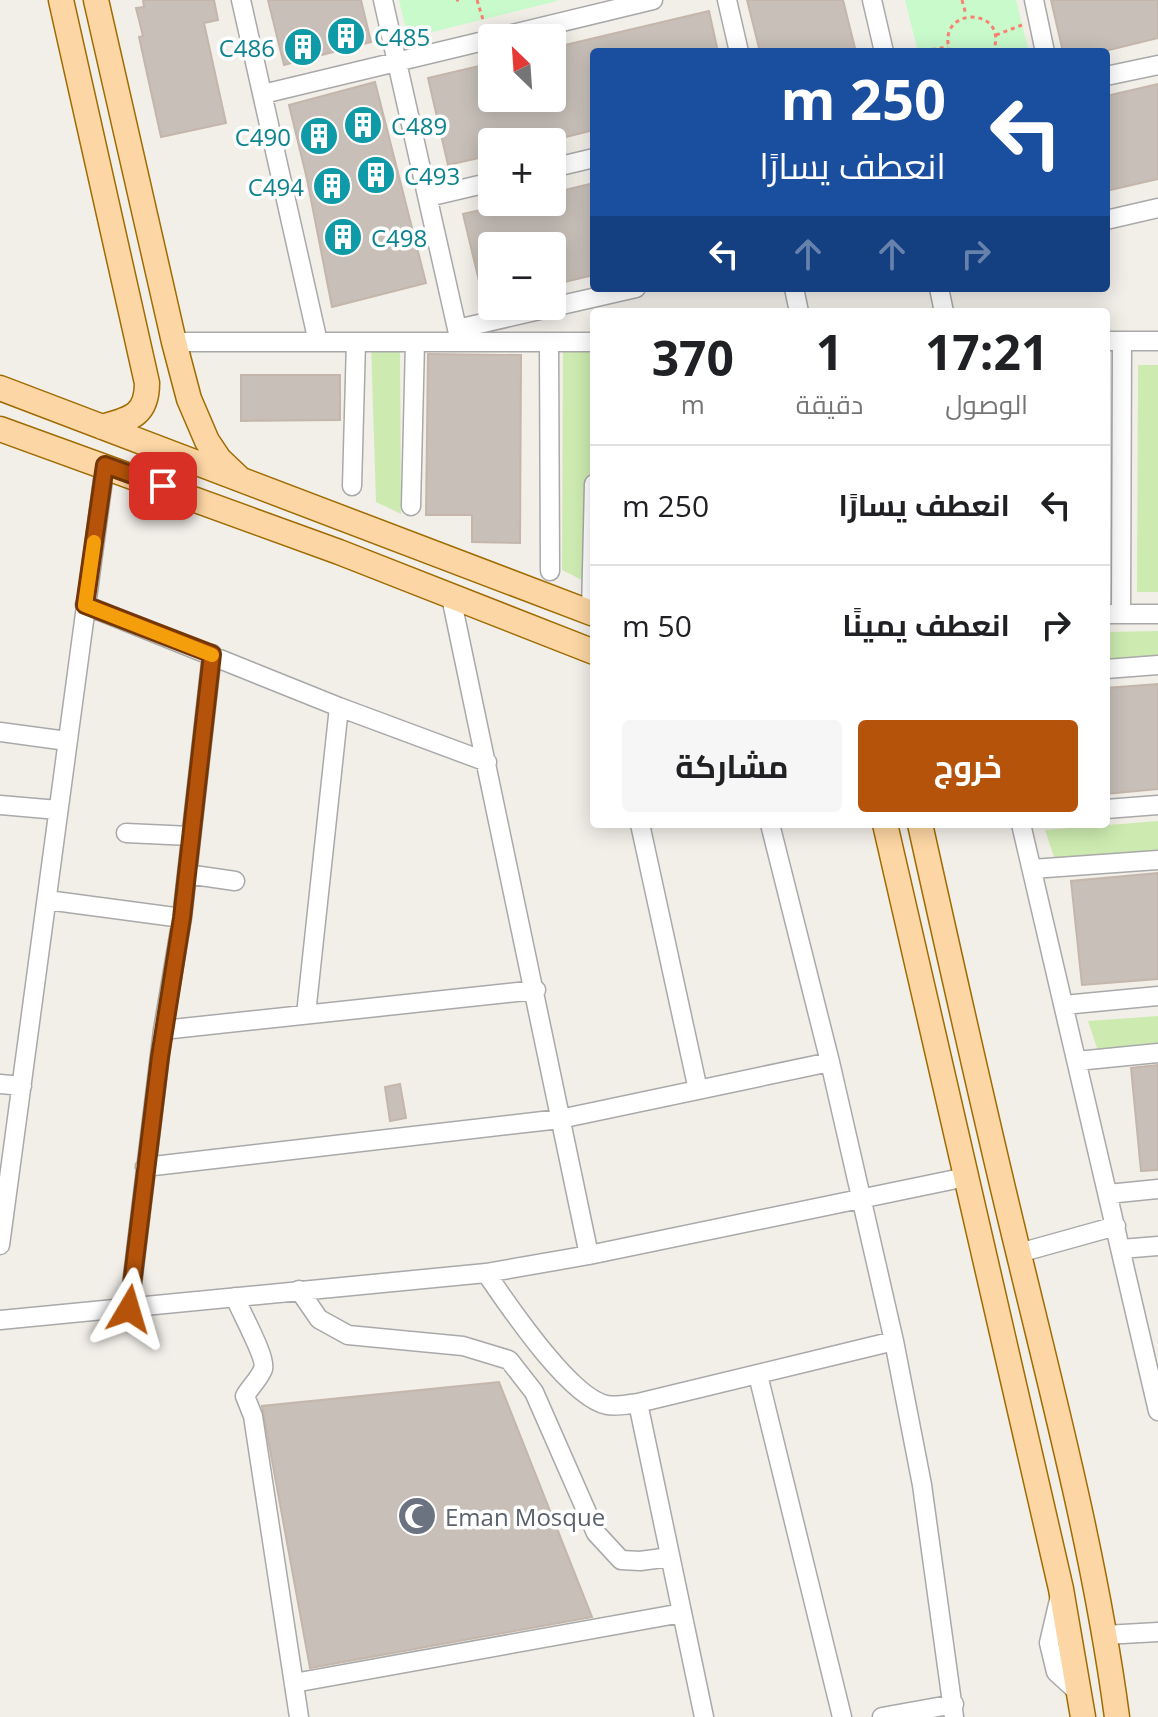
<!DOCTYPE html>
<html lang="ar">
<head>
<meta charset="utf-8">
<style>
	body { margin:0; font-family:"Open Sans",Cairo,sans-serif; background:#f6f6f6; color:#202124; direction:rtl; height:100vh; display:flex; flex-direction:column; font-size:30px; white-space:nowrap }
	* { box-sizing:border-box; margin:0 }
	p { font-size:26px; color:#757577 }
	.icon { flex:none; width:44px; height:44px; fill:none; stroke:currentColor; stroke-width:2; stroke-linecap:round; stroke-linejoin:round }
	.map { position:relative; flex:1; overflow:hidden; direction:ltr }
	.sheet { position:absolute; left:590px; top:308px; width:520px; height:520px; display:flex; flex-direction:column; background:#fff; border-radius:8px; box-shadow:0 4px 20px #0003; direction:rtl }
	.sheet>* { flex:none }
	.banner { position:absolute; left:590px; top:48px; width:520px; height:244px; border-radius:8px; box-shadow:0 4px 20px #0003; direction:rtl; background:#1a4fa0; color:#fff; overflow:hidden }
	.needle { width:52px; rotate:335deg }
	.controls { position:absolute; left:478px; top:24px; display:grid; gap:16px }
	.controls a { display:grid; place-items:center; width:88px; height:88px; border-radius:8px; background:#fff; box-shadow:0 4px 20px #0003; font-size:40px }
	.pin { position:absolute; display:grid; place-items:center; width:68px; height:68px; color:#fff; margin:-34px; border-radius:16px; box-shadow:0 4px 12px #0006 }
	.me { position:absolute; width:88px; margin:-44px; rotate:7deg; stroke-linejoin:round; filter:drop-shadow(0 0 6px #0008) }
	.turn { display:flex; align-items:center; gap:28px; height:168px; padding:0 32px; font-size:36px }
	.turn .icon { width:104px; height:104px; stroke-width:2.5 }
	.turn b { display:block; font-size:56px; line-height:68px }
	.lanes { display:flex; align-items:center; height:76px; padding:0 32px; background:#0003; justify-content:center; gap:40px; direction:ltr }
	.lanes .off { opacity:.35 }
	.eta { display:flex; justify-content:space-evenly; align-items:center; height:136px; text-align:center }
	.eta b { font-size:48px; font-weight:700; line-height:56px }
	.cta { display:flex; gap:16px; margin-top:auto; padding:16px 32px }
	.cta a { flex:1; height:92px; border-radius:8px; background:#b45309; color:#fff; font-size:32px; font-weight:700; line-height:92px; text-align:center }
	.cta a+a { background:#f6f6f6; color:#202124 }
	ul { padding:0; list-style:none }
	li { display:flex; align-items:center; gap:24px; height:120px; padding:0 32px; border-top:2px solid #e0e0e0 }
	li div { flex:1 }
	li b { display:block; font-size:30px }
	li em { font-style:normal }
	.map>svg:first-child { display:block }
	.grass { fill:#cdebb0 }
	.park { fill:#c8facc }
	.building { fill:#c7bfb8; stroke:#c4b6ab; stroke-width:2 }
	.lines { fill:none; stroke-linecap:round; stroke-linejoin:round }
	.minor-casing { stroke:#a9a9a9; stroke-width:21 }
	.major-casing { stroke:#a06b00; stroke-width:27 }
	.path { stroke:#fa8072; stroke-width:3; stroke-dasharray:4 4; stroke-linecap:butt }
	.minor { stroke:#fff; stroke-width:18 }
	.major { stroke:#fcd6a4; stroke-width:24 }
	.route-casing { stroke:#753606; stroke-width:20 }
	.route { stroke:#b45309; stroke-width:14 }
	.slow { stroke:#f59e0b; stroke-width:14 }
	.labels { text-anchor:middle; dominant-baseline:central; stroke-width:7; stroke-linejoin:round; paint-order:stroke }
	.culture-label { font-size:24px; fill:#0d838f; stroke:#fff; text-anchor:start }
	.worship-label { font-size:24px; fill:#5b616d; stroke:#fff; text-anchor:start }
</style>
</head>
<body>
<div class="map">
<svg width="1158" height="1717" viewBox="0 0 1158 1717">
	<rect width="100%" height="100%" fill="#f2efe9"/>
	<path class="grass" d="M563,343L592,344V585L562,570Z
		M371,344H400L401,514L376,502Z
		M1138,365H1158V592H1137Z
		M1158,631V658L1106,661V632Z
		M1158,821V851L1055,860L1045,830Z
		M1158,1016V1046L1098,1051L1088,1021Z"/>
	<path class="park" d="M399,0H557V1L408,38Z
		M905,0H1016L1029,52H918Z"/>
	<path class="building" d="M143,0H214L218,20L204,23L226,123L161,137L139,37L143,36L136,8L144,7Z
		M268,0H361L371,42L284,65Z
		M747,0H843L856,52H760Z
		M1051,0H1158V38L1101,52H1063Z
		M709,11L718,52H594V130L546,142H492V155L448,165L428,78L492,63V98H552V48Z
		M375,82L426,283L332,307L307,179L289,105Z
		M1158,84V179L1106,191V96Z
		M594,183V275L552,285V246H492V309L486,310L463,214L514,202H552V193Z
		M428,354L521,355L520,543L472,542V515H426Z
		M241,375H340V420L241,421Z
		M1158,684V789L1106,794V688Z
		M1158,873V979L1082,985L1071,881Z
		M1158,1065V1170L1141,1171L1131,1068Z
		M400,1084L406,1118L390,1121L385,1087Z
		M499,1382L592,1617L310,1668L262,1406Z"/>
	<g class="lines">
		<g class="minor-casing">
			<path id="minor" d="M241,0L318,342
				M383,0L460,342
				M727,0L739,52
				M872,0L884,52
				M1034,0L1045,52
				M496,38L653,0
				M1106,76L1158,65
				M263,94L492,39
				M552,168L594,158
				M428,197L492,182
				M1106,220L1158,208
				M794,288L799,312
				M939,288L944,312
				M457,329L636,288
				M1106,341H1158
				M174,342H594
				M549,342L550,571
				M352,486L356,342
				M411,506L415,342
				M451,597L589,1255
				M85,605L339,707L487,762
				M591,613L594,484
				M1106,614H1158
				M1121,614L1122,341
				M1106,669L1158,665
				M0,732L67,741
				M0,805L58,810
				M1106,809L1158,805
				M640,824L698,1090
				M770,824L830,1062L894,1341L922,1485L954,1717
				M1021,824L1158,1411
				M126,833L191,836
				M1032,869L1158,860
				M187,874L235,881
				M47,900L182,918
				M1064,1005L1158,996
				M306,1014L339,707
				M163,1030L536,990
				M1077,1061L1158,1053
				M0,1084L22,1086
				M145,1167L560,1119L830,1062
				M1108,1194L1158,1189
				M0,1245L105,465
				M1121,1249L1158,1246
				M1019,1253L1116,1226
				M486,1273C508,1305 570,1398 607,1405C616,1407 629,1404 638,1403
				M299,1290L319,1319L348,1335L463,1346L509,1360L534,1392L596,1533L621,1560L640,1561L670,1557
				M235,1297C240,1311 267,1358 263,1369C260,1378 250,1387 245,1396L253,1416L299,1717
				M129,1309L163,1030L182,918L212,654
				M0,1320L486,1273L589,1255L966,1177
				M758,1375L842,1717
				M1059,1600L1049,1643L1056,1672L1079,1693
				M1105,1635L1158,1632
				M294,1683L682,1613
				M704,1717L638,1403L894,1341
				M882,1717L954,1704"/>
		</g>
		<g class="major-casing">
			<path id="major" d="M61,0L147,383C147,416 130,419 102,427
				M96,0L174,342L189,399L207,441L219,459L238,477
				M0,388L594,614
				M0,429L339,552L594,652
				M885,824L1061,1589L1083,1717
				M920,824C952,968 984,1112 1019,1255C1056,1408 1096,1560 1117,1717"/>
		</g>
		<path class="path" d="M456,0H459
			M477,0L484,23
			M962,0L966,15
			M996,35L1022,25
			M916,52L948,47
			M950,52C934,5 1011,6 993,52"/>
		<use href="#minor" class="minor"/>
		<use href="#major" class="major"/>
	</g>
	<g class="lines">
		<g class="route-casing">
			<path id="route" d="M129,1309L160,1057L182,918L212,654L85,605L105,465L163,486"/>
		</g>
		<use href="#route" class="route"/>
		<path class="slow" d="M94,542L85,605L212,655"/>
	</g>
	<defs>
		<g id="building-disc" transform="scale(2)"><circle r="9.5" fill="#0f9aa8" stroke="#fff"/><path d="M-4-6H4V6H1V3H-1V6H-4ZM-2.5-4.3h1.7v1.8h-1.7ZM.8-4.3h1.7v1.8H.8ZM-2.5-1h1.7V.8h-1.7ZM.8-1h1.7V.8H.8Z" fill="#fff"/></g>
		<g id="mosque-disc" transform="scale(2)"><circle r="9.5" fill="#6b7280" stroke="#fff"/><path d="M3.5-4.9A6 6 0 1 0 3.5 4.9A5 5 0 1 1 3.5-4.9Z" fill="#fff"/></g>
	</defs>
	<g fill-rule="evenodd">
		<use href="#building-disc" x="346" y="36"/>
		<use href="#building-disc" x="303" y="47"/>
		<use href="#building-disc" x="363" y="125"/>
		<use href="#building-disc" x="319" y="136"/>
		<use href="#building-disc" x="376" y="175"/>
		<use href="#building-disc" x="332" y="186"/>
		<use href="#building-disc" x="343" y="237"/>
		<use href="#mosque-disc" x="417" y="1516"/>
	</g>
	<g class="labels">
		<g class="culture-label">
			<text x="374" y="36">C485</text>
			<text x="275" y="47" text-anchor="end">C486</text>
			<text x="391" y="125">C489</text>
			<text x="291" y="136" text-anchor="end">C490</text>
			<text x="404" y="175">C493</text>
			<text x="304" y="186" text-anchor="end">C494</text>
			<text x="371" y="237">C498</text>
		</g>
		<g class="worship-label">
			<text x="445" y="1516">Eman Mosque</text>
		</g>
	</g>
</svg>
<div class="controls">
<a><svg class="needle" viewBox="-14 -14 28 28"><path d="M0-13l5 13h-10z" fill="#e53935"/><path d="M0 13l5-13h-10z" fill="#757577"/></svg></a>
<a>+</a>
<a>−</a>
</div>
<div class="pin" style="left:163px;top:486px;background:#d93025"><svg class="icon" aria-label="arrive" viewBox="0 0 24 24"><path d="M6 21V4h12l-3 4 3 4H6"/></svg></div>
<svg class="me" style="left:129px;top:1309px" viewBox="-20 -20 40 40"><path d="M0-17L14 15 0 8-14 15z" fill="#b45309" stroke="#fff" stroke-width="4"/></svg>
<div class="banner">
<div class="turn"><svg class="icon" aria-label="left" viewBox="0 0 24 24"><path d="M17 20v-9H6M10 6l-5 5 5 5"/></svg><div><b>250 m</b>انعطف يسارًا</div></div>
<div class="lanes"><svg class="icon" aria-label="left" viewBox="0 0 24 24"><path d="M17 20v-9H6M10 6l-5 5 5 5"/></svg><svg class="icon off" aria-label="ahead" viewBox="0 0 24 24"><path d="M12 20V5M6 11l6-6 6 6"/></svg><svg class="icon off" aria-label="ahead" viewBox="0 0 24 24"><path d="M12 20V5M6 11l6-6 6 6"/></svg><svg class="icon off" aria-label="right" viewBox="0 0 24 24"><path d="M7 20v-9h11M14 6l5 5-5 5"/></svg></div>
</div>
<section class="sheet">
<div class="eta">
<div><b>17:21</b><p>الوصول</p></div>
<div><b>1</b><p>دقيقة</p></div>
<div><b>370</b><p>m</p></div>
</div>
<ul>
<li><svg class="icon" aria-label="left" viewBox="0 0 24 24"><path d="M17 20v-9H6M10 6l-5 5 5 5"/></svg><div><b>انعطف يسارًا</b></div><em>250 m</em></li>
<li><svg class="icon" aria-label="right" viewBox="0 0 24 24"><path d="M7 20v-9h11M14 6l5 5-5 5"/></svg><div><b>انعطف يمينًا</b></div><em>50 m</em></li>
</ul>
<div class="cta"><a>خروج</a><a>مشاركة</a></div>
</section>
</div>
</body>
</html>
